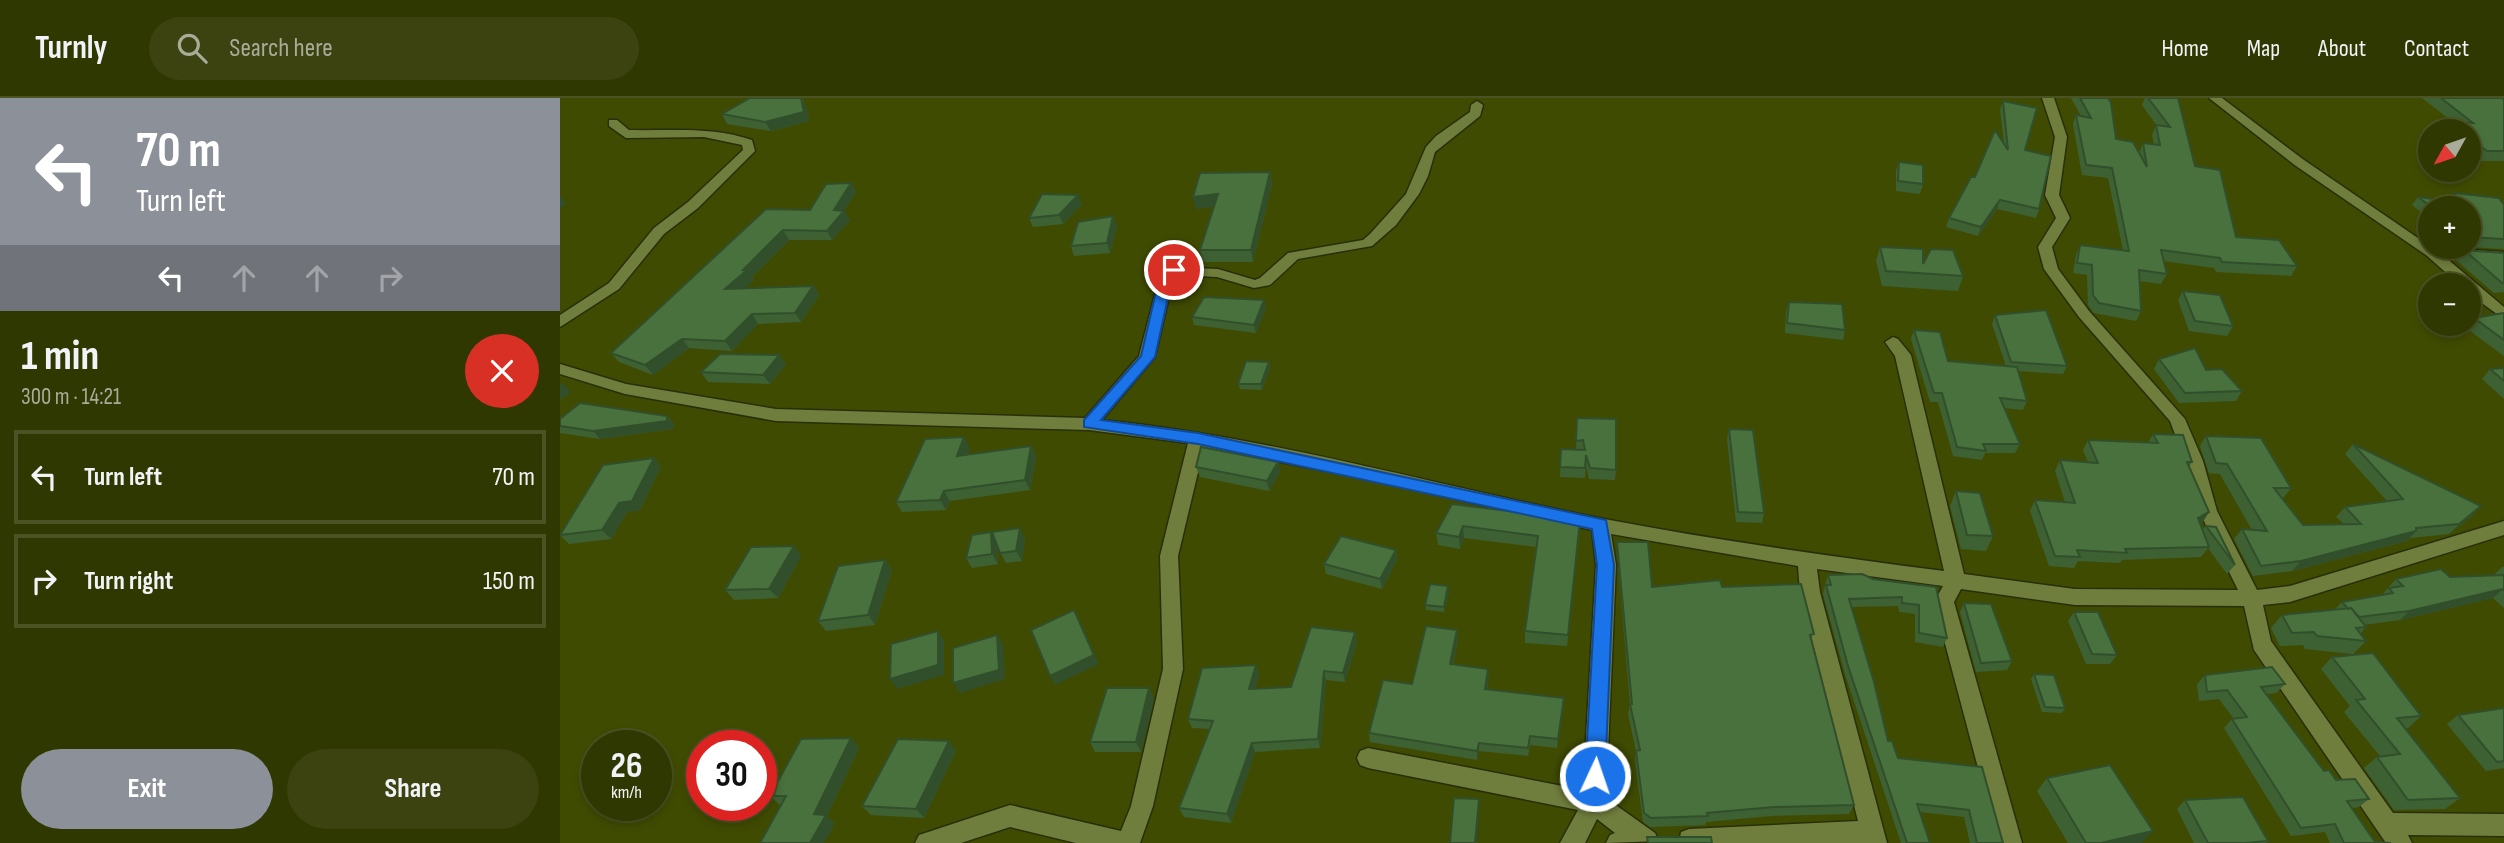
<!DOCTYPE html>
<html lang="en">
<head>
<meta charset="utf-8">
<style>
	body { margin:0; font-family:"Sofia Sans Condensed",sans-serif; background:#3c4311; color:#f1f3f6; height:100vh; display:flex; flex-direction:column; font-size:26px; white-space:nowrap }
	* { box-sizing:border-box; margin:0 }
	p { font-size:23px; color:#a8ac99 }
	.icon { flex:none; width:38px; height:38px; fill:none; stroke:currentColor; stroke-width:2; stroke-linecap:round; stroke-linejoin:round }
	.map { position:relative; flex:1; overflow:hidden }
	.side { display:flex; flex-direction:column; background:#303802; width:560px }
	.side>* { flex:none }
	.top-card { background:#8c9099; color:#fff; overflow:hidden }
	.needle { width:46px; rotate:230deg }
	.tools { position:absolute; left:1858px; top:21px; display:grid; gap:14px }
	.tools a { display:grid; place-items:center; width:63px; height:63px; border-radius:50%; background:#303802; box-shadow:0 4px 10px #0003,0 0 0 2px #4b5224; font-size:35px }
	.speed { position:absolute; left:21px; top:632px; display:flex; gap:14px; font-size:35px; font-weight:700; text-align:center }
	.speed>* { display:grid; place-content:center; width:91px; height:91px; border-radius:50%; background:#303802; box-shadow:0 4px 10px #0003,0 0 0 2px #4b5224; line-height:1 }
	.speed small { font-size:18px; font-weight:400 }
	.speed .limit { border:10px solid #d22; background:#fff; color:#111 }
	.pin { position:absolute; display:grid; place-items:center; width:60px; height:60px; color:#fff; margin:-30px; border:4px solid #fff; border-radius:50%; box-shadow:0 2px 7px #0007 }
	.me { position:absolute; width:77px; margin:-38px; rotate:3deg; stroke-linejoin:round; filter:drop-shadow(0 0 5px #0008) }
	.turn { display:flex; align-items:center; gap:24px; height:147px; padding:0 21px; font-size:32px }
	.turn .icon { width:91px; height:91px; stroke-width:2.5 }
	.turn b { display:block; font-size:49px; line-height:60px }
	.lanes { display:flex; align-items:center; height:66px; padding:0 21px; background:#0003; justify-content:center; gap:35px; direction:ltr }
	.lanes .off { opacity:.35 }
	.round { display:grid; place-items:center; flex:none; width:74px; height:74px; border-radius:37px; background:#3c4311 }
	.headline { display:flex; align-items:center; justify-content:space-between; height:119px; padding:0 21px }
	h1 { font-size:42px; font-weight:700; line-height:52px }
	.primary-button { display:flex; gap:14px; margin-top:auto; padding:14px 21px }
	.primary-button a { flex:1; height:80px; border-radius:42px; background:#8c9099; color:#fff; font-size:28px; font-weight:700; line-height:80px; text-align:center }
	.primary-button a+a { background:#3c4311; color:#f1f3f6 }
	ul { padding:0; list-style:none }
	li { display:flex; align-items:center; gap:21px; height:94px; margin:0 14px 10px; padding:0 7px; border:4px solid #4b5224; border-radius:0px }
	li div { flex:1 }
	li b { display:block; font-size:26px }
	li em { font-style:normal }
	header { display:flex; align-items:center; gap:42px; box-sizing:border-box; height:98px; padding:0 35px; background:#303802; border-bottom:2px solid #4b5224 }
	header strong { font-size:33px }
	nav { display:flex; gap:38px; margin-inline-start:auto; font-size:24px }
	.search { width:490px; height:63px; background:#3c4311; display:flex; align-items:center; gap:18px; box-sizing:border-box; padding:0 24px; border-radius:38px; color:#a8ac99; font-size:26px }
	main { display:flex; flex:1; min-height:0 }
	.map>svg:first-child { display:block }
	.lines { fill:none; stroke-linecap:round; stroke-linejoin:round }
	.street-casing { stroke:#282f0c; stroke-width:3 }
	.street { fill:#707e3d; fill-rule:evenodd }
	.wall { fill:#3e6134 }
	.shaded-wall { fill:#324f2b }
	.building { fill:#48713d; stroke:#324f2b; stroke-width:2 }
	.route { fill:#1a73e8; stroke:#114b97; stroke-width:2 }
</style>
</head>
<body>
<header>
<strong>Turnly</strong>
<div class="search"><svg class="icon" aria-label="search" viewBox="0 0 24 24"><circle cx="10" cy="10" r="6"/><path d="M15 15l6 6"/></svg>Search here</div>
<nav><a>Home</a><a>Map</a><a>About</a><a>Contact</a></nav>
</header>
<main>
<section class="side">
<div class="top-card">
<div class="turn"><svg class="icon" aria-label="left" viewBox="0 0 24 24"><path d="M17 20v-9H6M10 6l-5 5 5 5"/></svg><div><b>70 m</b>Turn left</div></div>
<div class="lanes"><svg class="icon" aria-label="left" viewBox="0 0 24 24"><path d="M17 20v-9H6M10 6l-5 5 5 5"/></svg><svg class="icon off" aria-label="ahead" viewBox="0 0 24 24"><path d="M12 20V5M6 11l6-6 6 6"/></svg><svg class="icon off" aria-label="ahead" viewBox="0 0 24 24"><path d="M12 20V5M6 11l6-6 6 6"/></svg><svg class="icon off" aria-label="right" viewBox="0 0 24 24"><path d="M7 20v-9h11M14 6l5 5-5 5"/></svg></div>
</div>
<div class="headline"><div><h1>1 min</h1><p>300 m · 14:21</p></div><a class="round" style="background:#d93025;color:#fff"><svg class="icon" aria-label="close" viewBox="0 0 24 24"><path d="M6 6l12 12M18 6L6 18"/></svg></a></div>
<ul>
<li><svg class="icon" aria-label="left" viewBox="0 0 24 24"><path d="M17 20v-9H6M10 6l-5 5 5 5"/></svg><div><b>Turn left</b></div><em>70 m</em></li>
<li><svg class="icon" aria-label="right" viewBox="0 0 24 24"><path d="M7 20v-9h11M14 6l5 5-5 5"/></svg><div><b>Turn right</b></div><em>150 m</em></li>
</ul>
<div class="primary-button"><a>Exit</a><a>Share</a></div>
</section>
<div class="map">
<svg width="1944" height="745" viewBox="0 0 1944 745">
	<rect width="100%" height="100%" fill="#404b02"/>
	<g class="lines">
		<g class="street-casing">
			<path id="street" d="M1482,0H1494L1507,39L1499,97L1510,120L1492,149L1498,171L1529,213L1625,321L1643,363L1657,413L1697,492L1730,488L1944,423V437L1730,504L1703,507L1711,543L1833,715L1944,716V738L1848,737L1852,745H1826L1694,552L1684,508L1515,507L1401,491L1394,504L1462,745H1438L1374,504L1383,488L1257,471L1260,494L1327,745H1119L1121,734L1129,731L1298,723L1240,494L1238,468L1051,436L1056,467L1046,700L1095,735L1099,743L1046,745L1050,737L1055,735L1037,721L1025,745H1000L1018,712L808,670L800,667L797,660L800,653L808,650L1023,692L1036,467L1032,432L813,382L644,349L618,458L623,571L593,708L580,745H516L450,729L401,745H355L359,737L450,707L561,733L571,708L603,571L600,458L628,345L529,332L216,323L65,296L0,276V266L66,286L216,311L525,320L579,258L599,181L609,169L658,171L695,182L700,180L728,155L803,142L810,136L846,96L866,49L876,38L910,14L911,7L917,3L923,7L920,18L875,54L868,78L859,96L836,127L812,148L738,161L710,187L694,190L657,179L618,177L613,182L595,259L542,322C710,339 874,387 1039,420C1153,442 1269,458 1384,473L1335,258L1325,244L1333,239L1338,241L1351,257L1404,476L1515,491L1678,492L1639,413L1625,363L1610,323L1519,219L1484,171L1478,149L1496,120L1485,97L1495,39Z
				M1649,0H1662L1744,62L1871,149L1944,154V162L1885,159L1944,209V221L1909,196V187H1900L1866,157L1736,68Z
				M49,22H57L69,32C111,33 152,28 192,42L195,53L138,110L104,136L59,191L0,229V217L49,185L94,130L128,104L183,52L182,47L144,39L66,40L49,28Z"/>
		</g>
		<use href="#street" class="street"/>
	</g>
	<path class="wall" d="M242,0L246,8L249,23L211,33L167,26L162,16Z
		M1511,0H1548L1556,41L1579,55L1583,45L1594,46L1592,37L1596,27L1597,28L1582,7L1585,0H1618L1635,68L1676,139L1737,168L1731,178L1656,174L1654,170L1603,163L1607,176L1601,186L1580,183L1581,213L1576,223L1534,215L1528,207L1527,177L1513,175L1516,157L1520,147L1563,152L1548,80L1522,77L1513,26L1516,17L1521,18Z
		M1862,0H1942L1944,2V63H1920L1909,55V33H1891L1894,29H1897L1898,28Z
		M1443,3L1465,52L1479,111L1476,120L1437,111L1418,138L1386,129L1389,120L1415,79L1444,45L1440,12Z
		M1339,64L1363,86L1360,96L1336,93V73Z
		M710,74L712,86L693,164H643L640,152L654,108L636,111Z
		M291,85L296,94L284,113L290,122L272,142H229L192,179L194,182L184,190L253,188L259,197L241,224L198,226L172,253L129,250L93,277L59,264L51,255L250,112Z
		M1894,95L1944,107V151L1909,149V110H1871V122L1852,107L1858,99L1888,103Z
		M522,106L503,126L473,129L469,120Z
		M557,128L550,155L514,158L511,148Z
		M1320,149L1363,166L1403,178L1398,193L1322,188L1316,163Z
		M1904,152L1944,155V194L1934,195L1896,162Z
		M1623,193L1673,228L1667,238L1629,233L1618,202Z
		M1229,204L1285,232L1283,242L1225,235L1226,214Z
		M706,210L696,235L634,227L632,219Z
		M1944,216V258L1906,230L1914,220Z
		M1435,217L1507,268L1503,276L1458,273L1467,303L1463,312L1444,310L1460,346L1455,355H1425L1422,362L1393,358L1378,304H1370L1351,241L1354,232L1388,263L1446,268L1432,226Z
		M219,257L226,266L210,286L148,284L141,274Z
		M1599,261L1646,272L1682,293L1676,303L1619,305L1594,271Z
		M709,264L710,269L702,292L680,291L678,286Z
		M1944,270V301L1922,281L1930,271Z
		M107,318L114,326L113,331L40,341L0,335V321Z
		M1017,320L1056,372L1055,382L1029,381L1026,367L1025,380L1000,379L1001,351L1016,352Z
		M1169,331L1204,415L1202,425L1176,424L1167,341Z
		M1593,336L1632,364L1629,369L1649,414L1642,425L1640,426L1642,432L1646,428L1675,467L1667,476L1648,450L1641,459L1562,462L1560,465L1518,463L1514,470L1489,468L1470,413L1475,402L1505,404L1495,373L1500,362L1528,364L1523,352L1528,342L1588,345Z
		M1646,338L1731,390L1723,400H1721L1743,427L1784,426L1776,419L1785,409L1827,403L1785,356L1793,346L1912,418L1889,436L1850,440L1847,443L1732,473L1693,478L1674,441L1682,431L1692,432L1660,376L1649,375L1640,348Z
		M471,348L476,358L470,392L390,403L386,412L342,414L336,404L410,350L407,356Z
		M718,364L720,374L709,393L640,379L636,369Z
		M101,368L80,412L67,414L51,441L9,446L0,437Z
		M1396,393L1433,438L1426,453L1401,451L1390,408Z
		M892,406L1020,422L1007,548L965,545V533L976,449L904,440L900,451L878,447L876,435Z
		M431,434L434,441L465,440L462,463L446,465L436,446L438,466L412,470L406,460Z
		M1057,444L1092,489H1162L1251,543L1294,707L1289,716L1211,718L1146,724L1145,727L1090,729L1083,724L1075,662L1076,653L1068,616L1070,606L1057,454Z
		M836,452L837,462L822,491L766,476L764,466Z
		M241,458L218,500L174,502L165,492Z
		M325,462L332,472L315,527L266,533L258,523Z
		M1942,469H1944V510L1933,500L1840,522L1804,527L1806,529L1800,536L1806,543L1793,556L1745,551L1743,547L1720,548L1711,530L1722,517L1774,512L1782,504L1822,497L1836,481L1933,478Z
		M1268,477L1376,489L1387,540L1383,549L1355,544V516L1339,514L1338,508L1291,509L1328,643L1338,660L1422,669L1443,745H1410L1404,719L1360,714L1370,745H1341L1285,576L1263,496Z
		M889,493L884,514L866,512L865,507Z
		M1404,505L1452,563L1447,572L1416,574L1400,514Z
		M1514,514L1557,557L1550,566H1526L1508,523Z
		M795,534L797,544L785,584L766,582L760,650L695,654L671,725L624,719L619,710L650,631L632,630L628,621L696,567L699,576L695,591L731,589Z
		M898,541L893,566L929,580L927,591L1004,600L997,650L970,647L968,658L919,653L917,662L810,644L809,635L852,586Z
		M1772,559L1861,618L1848,630H1845L1900,700L1885,711L1834,712L1804,670L1817,659L1820,658L1784,614L1790,608L1761,571Z
		M1474,576L1505,610L1502,615L1482,614L1471,581Z
		M1645,577L1725,586L1716,595L1706,596L1764,673L1776,682L1809,701L1799,709L1792,710L1815,744L1831,745H1770L1765,734L1731,738L1664,630L1672,621H1674L1659,601L1639,603L1637,586Z
		M594,600L581,654H535L530,644Z
		M1944,610V670L1926,673L1887,626L1898,617Z
		M291,640L299,650L267,718L275,726L220,707L210,698Z
		M396,653L364,720L311,717L302,708Z
		M1487,680L1582,745H1508L1477,693Z
		M1625,702L1708,743L1706,745H1634L1617,711Z"/>
	<path class="shaded-wall" d="M241,0L246,8L249,23L211,33L205,24Z
		M710,74L712,86L693,164L691,152Z
		M291,85L296,94L284,113L290,122L272,142L267,133L274,112Z
		M658,96L661,108L636,111L633,99Z
		M518,97L522,106L503,126L499,117Z
		M0,98L6,106L0,110Z
		M1440,102L1437,111L1418,138L1421,129Z
		M553,118L557,128L550,155L547,145Z
		M223,132L229,142L192,179L194,182L172,201L165,191Z
		M253,188L259,197L241,224L235,215Z
		M704,202L706,210L696,235L694,227Z
		M192,216L198,226L172,253L165,243Z
		M122,241L129,250L93,277L85,267Z
		M219,257L226,266L210,286L203,277Z
		M709,264L710,269L702,292L701,286Z
		M3,285L11,294L0,302V287Z
		M107,318L114,326L113,331L40,341L33,333Z
		M404,339L410,350L402,368L397,358Z
		M471,348L476,358L470,392L465,382Z
		M94,360L101,368L80,412L67,414L51,441L42,432L59,405Z
		M718,364L720,374L709,393L707,383Z
		M384,393L390,403L386,412L380,402Z
		M1921,408L1912,418L1889,436L1899,426Z
		M1649,414L1642,425L1630,431L1638,420Z
		M903,428L904,440L900,451L899,439Z
		M460,430L465,440L462,463L456,453Z
		M1856,433L1847,443L1732,473L1741,463Z
		M431,434L436,444L438,466L432,456Z
		M234,448L241,458L218,500L209,491Z
		M836,452L837,462L822,491L820,481Z
		M325,462L332,472L315,527L308,517Z
		M888,488L889,493L884,514V509Z
		M1943,491L1933,500L1840,522L1849,513Z
		M514,512L539,566L495,587L490,578Z
		M897,532L898,541L891,575L890,566Z
		M378,533L384,543V577L337,591L330,581Z
		M795,534L797,544L785,584L783,575Z
		M437,537L443,547L445,581L400,595L393,585Z
		M696,567L699,576L693,600L689,591Z
		M928,571L929,580L925,600V591Z
		M764,573L766,582L760,650L758,641Z
		M589,590L594,600L581,654L576,644Z
		M1004,600V609L997,650L998,641Z
		M291,640L299,650L267,718L275,726L264,745H250L254,716Z
		M389,643L396,653L364,720L356,711Z
		M692,645L695,654L671,725L667,716Z
		M919,645V653L917,662V653Z
		M919,701V712L917,745H915Z
		M1593,733L1582,745H1541Z"/>
	<path class="building" d="M190,0H241L244,14L205,24L162,16Z
		M1520,0H1548L1551,5L1556,41L1573,44L1587,69L1583,45L1600,47L1596,27L1610,29L1588,0H1618L1635,68L1660,72L1676,139L1719,142L1737,168L1662,164L1660,160L1601,152L1607,176L1579,172L1581,213L1539,205L1533,197L1532,167L1517,165L1520,147L1569,153L1552,70L1526,67L1516,17L1531,20Z
		M1881,0H1942L1944,2V53H1927L1909,40V33H1900L1894,29L1907,30L1901,24L1913,25Z
		M1443,3L1477,10L1465,52L1491,58L1479,111L1440,102L1421,129L1389,120L1411,79H1415L1435,32L1448,52Z
		M1339,64L1363,67V86L1338,83Z
		M710,74L691,152H640L658,96L633,99L640,75Z
		M291,85L274,112L284,113L267,133L223,132L183,172H187L165,191L253,188L235,215L192,216L165,243L122,241L85,267L51,255L206,111L250,112L266,86Z
		M1894,95L1939,100L1944,107V141L1909,139V110H1873L1858,99L1901,105Z
		M482,96L518,97L499,117L469,120Z
		M553,118L547,145L511,148L518,124Z
		M1320,149L1363,151V166L1371,151L1393,152L1403,178L1326,173Z
		M1904,152L1944,155V185H1942Z
		M1623,193L1660,197L1673,228L1635,223Z
		M644,199L704,202L694,227L632,219Z
		M1229,204L1282,206L1285,232L1227,225Z
		M1486,212L1507,268L1451,264L1435,217Z
		M1943,215L1944,216V242L1914,220Z
		M1354,232L1380,234L1388,263L1457,269L1467,303L1440,300L1460,346H1423L1426,353L1397,349L1382,295H1374Z
		M1635,250L1646,272L1662,271L1682,293L1625,295L1599,261Z
		M160,256L219,257L203,277L141,274Z
		M686,263L709,264L701,286H678Z
		M1944,270V283L1930,271Z
		M20,305L107,318V323L33,333L0,328V321Z
		M1017,320L1056,321V372L1030,370L1026,357L1025,370L1000,369L1001,351L1025,352L1023,342L1016,343Z
		M1169,331L1193,332L1204,415L1178,414Z
		M1593,336L1623,337L1632,364H1627L1649,414L1638,420L1649,449L1565,451L1567,455L1517,452L1520,459L1495,458L1475,402L1515,405L1500,362L1538,365L1528,342L1598,345Z
		M1646,338L1701,340L1731,390H1714L1743,427L1801,426L1785,409L1843,401L1793,346L1921,408L1899,426L1856,430V433L1741,463L1701,468L1682,431L1707,433L1667,366L1656,365Z
		M404,339L397,358L471,348L465,382L384,393L380,402L336,404L365,341Z
		M641,349L718,364L707,383L636,369Z
		M94,360L72,403L59,405L42,432L0,437L43,367Z
		M1396,393L1420,395L1433,438L1407,437Z
		M892,406L1020,422L1008,537L965,533L978,438L903,428L899,439L876,435Z
		M1646,428L1656,429L1675,467Z
		M460,430L456,453L440,455L432,434Z
		M431,434L432,456L406,460L412,437Z
		M781,438L836,452L820,481L764,466Z
		M1057,444H1088L1092,489L1160,482L1162,489L1241,486L1254,536L1250,537L1294,707L1214,709L1147,715L1148,718L1091,720L1084,715L1076,653L1080,652L1070,606H1072Z
		M234,448L209,491L165,492L191,449Z
		M325,462L308,517L258,523L278,468Z
		M1881,471L1890,479L1944,477V493L1943,491L1849,513L1799,519L1791,510L1788,511L1782,504L1833,495L1829,490L1843,488L1836,481Z
		M1302,476L1313,481L1376,489L1387,540L1359,535V507L1342,505V499L1289,501L1314,584L1328,643H1332L1338,660L1422,669L1443,745H1417L1409,712L1357,706L1370,745H1347L1288,568L1266,487H1271L1268,477Z
		M870,486L888,488L884,509L865,507Z
		M1404,505L1431,506L1452,563L1421,565Z
		M1791,510L1806,529L1796,530L1806,543L1757,538L1754,534L1732,535L1722,517Z
		M514,512L534,557L490,578L471,532Z
		M1514,514H1538L1557,557L1532,556Z
		M866,528L897,532L890,566L928,571L925,591L1004,600L998,641L970,638L968,650L919,645L917,653L809,635L823,582L852,586Z
		M751,529L795,534L783,575L764,573L758,641L692,645L667,716L619,710L653,623L628,621L642,570L696,567L689,591L731,589Z
		M378,533V567L330,581L331,546Z
		M437,537L439,572L393,585V550Z
		M1813,555L1861,618L1837,620L1900,700L1848,702L1817,659L1840,656L1796,602L1805,601L1772,559Z
		M1712,569L1725,586L1701,589L1764,673L1769,672L1776,682L1795,681L1809,701L1787,703L1815,744L1831,745H1784L1775,726L1741,730L1672,621L1687,619L1667,592L1647,594L1645,577Z
		M1474,576L1494,577L1505,610L1485,609Z
		M547,590H589L576,644H530Z
		M1944,610V663L1937,664L1898,617Z
		M291,640L254,716L266,717L250,745H200L226,698H210L241,641Z
		M338,641L389,643L356,711L302,708Z
		M1550,667L1593,733L1541,745H1526L1487,680Z
		M1683,699L1708,743L1684,745H1648L1625,702Z
		M894,700L919,701L915,745H890Z
		M1087,739H1151L1152,745H1088Z"/>
	<path class="route" d="M614,168L620,172L612,181L595,259L541,322L638,335L1046,422L1054,467L1045,678L1042,685L1035,687L1028,685L1025,678L1037,467L1032,431L638,346L524,329V322L581,258L599,181Z"/>
</svg>
<div class="tools">
<a><svg class="needle" viewBox="-14 -14 28 28"><path d="M0-13l5 13h-10z" fill="#e53935"/><path d="M0 13l5-13h-10z" fill="#a8ac99"/></svg></a>
<a>+</a>
<a>−</a>
</div>
<div class="speed"><div>26<small>km/h</small></div><div class="limit">30</div></div>
<div class="pin" style="left:614px;top:172px;background:#d93025"><svg class="icon" aria-label="arrive" viewBox="0 0 24 24"><path d="M6 21V4h12l-3 4 3 4H6"/></svg></div>
<svg class="me" style="left:1035px;top:678px" viewBox="-20 -20 40 40"><circle r="17" fill="#1a73e8" stroke="#fff" stroke-width="3"/><path d="M0-11L8 9 0 5-8 9z" fill="#fff"/></svg>
</div>
</main>
</body>
</html>
